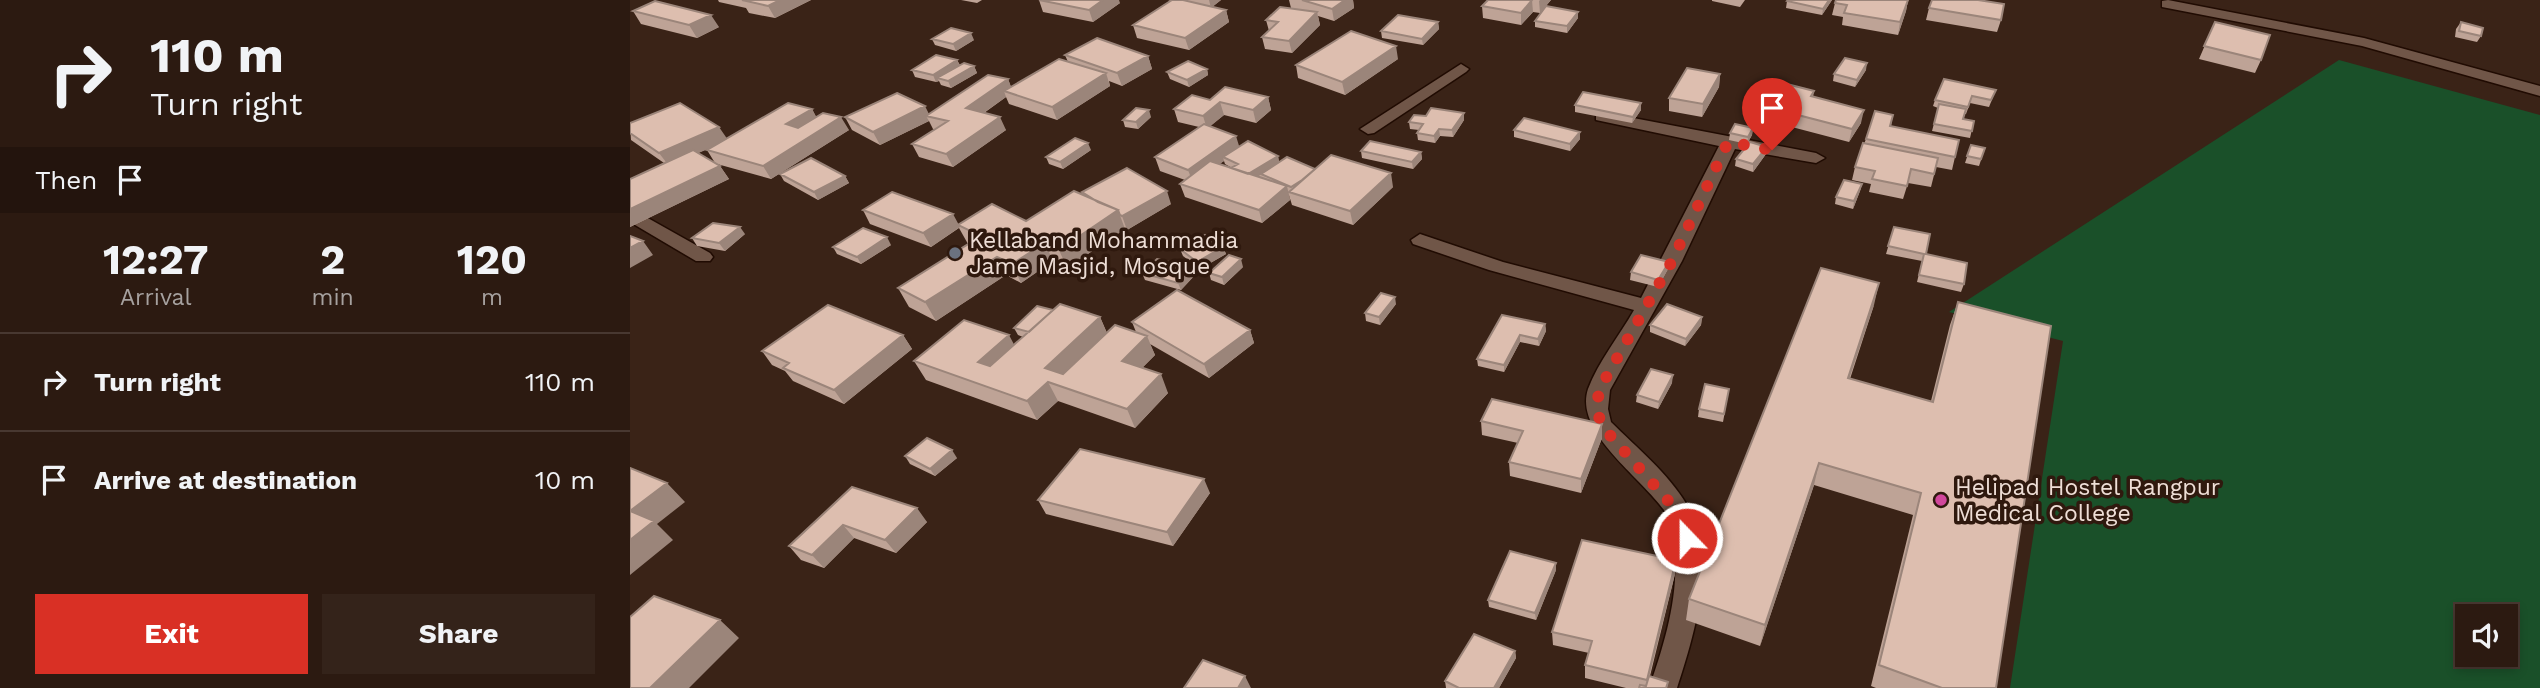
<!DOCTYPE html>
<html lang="en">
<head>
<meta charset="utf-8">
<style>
	body { margin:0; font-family:"Work Sans",sans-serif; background:#34231a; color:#f1f3f6; height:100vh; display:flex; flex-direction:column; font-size:26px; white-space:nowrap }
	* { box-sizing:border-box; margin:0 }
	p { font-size:23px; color:#a6a19f }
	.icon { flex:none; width:38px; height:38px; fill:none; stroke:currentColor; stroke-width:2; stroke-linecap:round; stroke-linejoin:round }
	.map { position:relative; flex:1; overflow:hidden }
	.drawer { display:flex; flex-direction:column; background:#2c1a11; width:630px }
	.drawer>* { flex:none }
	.hud { background:#2c1a11; color:#f1f3f6; overflow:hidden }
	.buttons { position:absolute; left:1825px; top:604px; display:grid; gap:14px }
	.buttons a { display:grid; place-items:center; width:63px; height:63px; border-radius:0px; background:#2c1a11; box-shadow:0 4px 10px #0003,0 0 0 2px #483831; font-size:35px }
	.pin { position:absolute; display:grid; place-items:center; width:60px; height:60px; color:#fff; margin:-72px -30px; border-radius:50% 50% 50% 0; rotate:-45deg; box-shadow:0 0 7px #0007 }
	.pin .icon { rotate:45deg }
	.me { position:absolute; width:77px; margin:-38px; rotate:338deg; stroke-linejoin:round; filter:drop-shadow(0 0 5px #0008) }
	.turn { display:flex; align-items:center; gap:24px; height:147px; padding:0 35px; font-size:32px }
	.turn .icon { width:91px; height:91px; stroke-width:2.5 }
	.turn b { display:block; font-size:49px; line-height:60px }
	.then { display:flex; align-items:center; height:66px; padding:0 35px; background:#0003; gap:14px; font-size:26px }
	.eta { display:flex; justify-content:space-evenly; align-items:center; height:119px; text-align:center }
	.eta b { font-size:42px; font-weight:700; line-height:49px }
	.primary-button { display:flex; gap:14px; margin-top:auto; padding:14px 35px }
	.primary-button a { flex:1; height:80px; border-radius:0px; background:#d93025; color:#fff; font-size:28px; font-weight:700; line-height:80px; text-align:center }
	.primary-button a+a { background:#34231a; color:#f1f3f6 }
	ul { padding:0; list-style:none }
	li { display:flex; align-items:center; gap:21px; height:98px; padding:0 35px; border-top:2px solid #483831 }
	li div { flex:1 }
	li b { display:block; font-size:26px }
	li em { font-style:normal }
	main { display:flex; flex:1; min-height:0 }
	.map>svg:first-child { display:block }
	.green { fill:#1a5029; fill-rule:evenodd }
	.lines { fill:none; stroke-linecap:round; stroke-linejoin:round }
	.minor-casing { stroke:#200b02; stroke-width:3 }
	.minor { fill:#705648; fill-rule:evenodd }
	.wall { fill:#bea396; fill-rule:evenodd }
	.shaded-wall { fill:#9b857a }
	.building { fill:#ddbeaf; stroke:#9b857a; stroke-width:2 }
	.route { stroke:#d93025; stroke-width:12; stroke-dasharray:0 21.6 }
	.worship-dot { fill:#6b7280; stroke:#2f190e; stroke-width:2.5 }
	.hotel-dot { fill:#d1479c; stroke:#2f190e; stroke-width:2.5 }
	.labels { text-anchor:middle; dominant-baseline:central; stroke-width:7; stroke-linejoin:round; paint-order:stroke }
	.poi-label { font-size:23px; fill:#eeded6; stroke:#2f190e; text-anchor:start }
</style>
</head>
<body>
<main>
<section class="drawer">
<div class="hud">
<div class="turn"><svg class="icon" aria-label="right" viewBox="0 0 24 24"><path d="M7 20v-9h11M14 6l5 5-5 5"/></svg><div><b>110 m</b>Turn right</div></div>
<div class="then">Then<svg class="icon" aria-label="arrive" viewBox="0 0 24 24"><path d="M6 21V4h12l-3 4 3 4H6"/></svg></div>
</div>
<div class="eta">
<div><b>12:27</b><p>Arrival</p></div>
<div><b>2</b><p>min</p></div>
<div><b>120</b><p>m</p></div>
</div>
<ul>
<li><svg class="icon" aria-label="right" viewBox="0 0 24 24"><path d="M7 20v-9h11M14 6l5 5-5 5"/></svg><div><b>Turn right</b></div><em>110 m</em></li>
<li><svg class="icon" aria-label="arrive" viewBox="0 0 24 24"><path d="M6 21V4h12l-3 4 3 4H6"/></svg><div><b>Arrive at destination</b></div><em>10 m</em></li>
</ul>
<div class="primary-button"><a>Exit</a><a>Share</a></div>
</section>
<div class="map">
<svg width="1910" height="688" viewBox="0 0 1910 688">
	<rect width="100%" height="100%" fill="#3a2317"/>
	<path class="green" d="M1709,60L1910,115V688H1380L1433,341L1319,312ZM1838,616H1876V654H1838Z"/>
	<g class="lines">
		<g class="minor-casing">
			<path id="minor" d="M1538,0L1734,38L1910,86V96L1732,46L1532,7V1Z
				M831,64L839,69L836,72L744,133L738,134L730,129Z
				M972,112L1186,153L1195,158L1186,163L1105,149L1052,261L980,390L978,409L981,422C1007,448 1038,473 1057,505C1089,557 1064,635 1047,688H1019C1038,634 1056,573 1038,516C1017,481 943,434 958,389C968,362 990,335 1004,310L859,270L783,244L781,240L790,234L873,262L1011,298L1089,146L966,120V114Z
				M0,208L80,253L83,257L80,261H66L0,222Z"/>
		</g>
		<use href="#minor" class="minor"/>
	</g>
	<path class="wall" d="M88,0H181L145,18L119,13L116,8L89,2Z
		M331,0H352L347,3Z
		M409,0L490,3L463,22L413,12Z
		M538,0H591L582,7L596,10L599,22L559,50L507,38L503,25L541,1Z
		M659,0H723L724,8L704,21L688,16L690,25L662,53L635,49L632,37L639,31L636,20L661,8Z
		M858,0H921L910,13L903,12L891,25L853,18L852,6Z
		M1082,0H1115L1110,7L1082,1Z
		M1202,0L1192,15L1156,8L1157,1Z
		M1278,0L1276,11L1268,35L1212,25L1213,17L1202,15L1205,3Z
		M1299,8L1371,20L1367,32L1296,20Z
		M3,11L89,27L67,38L11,24Z
		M948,12V18L937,33L905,27V21Z
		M808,22L809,29L793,45L752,38L751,31Z
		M1585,22L1631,60L1625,73L1569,59Z
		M1831,22L1851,36L1847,42L1825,37L1826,29Z
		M302,39L344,40L326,51L305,45Z
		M435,55L518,56L522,69L492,86L479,81L480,86L427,120L379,104L376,97L354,113L376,130L323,167L289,157L282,144L305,129H303L299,121L250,145L222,130L215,117L299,114L378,79L381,87L438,62Z
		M768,59L715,95L668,78L666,65Z
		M327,60L330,65L344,66L347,73L321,88L311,85L309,81L306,82L285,77L282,70Z
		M577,69L578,75L559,87L540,79L537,72Z
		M1236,70L1225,87L1203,81L1204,74Z
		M1090,74L1089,87L1072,117L1039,111V98Z
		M1314,79L1363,97L1359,107L1340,103L1336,114H1334L1333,119L1344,121L1340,138L1302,131L1308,108L1303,106L1305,100Z
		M1184,91L1183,97L1231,123L1219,142L1158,126L1156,130L1127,123L1129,110Z
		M638,97L641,110L626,123L594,115L580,126L609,147L648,156L649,162L763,187L723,225L662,205L658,192L660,200L632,223L555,197L550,184L555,180L530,171L525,157L569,127L548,122L544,109L580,100ZM594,161L595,164L602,168L589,164Z
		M945,105L1011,110L1002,123L945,112Z
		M182,109L186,117L219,130L141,179L87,164L90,166L99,179L0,227V179L34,163L1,140L0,123L97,139ZM82,147L77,150L85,163L68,153Z
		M834,113V120L823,137L810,136L805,143L788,140L787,133L789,130L780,129L779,122L796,116Z
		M1263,115L1261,126L1325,157L1322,170L1306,167L1301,187L1278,183L1273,199L1239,192L1241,184L1222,180L1225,167L1236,139Z
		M521,117L508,129L495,127L493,120Z
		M1123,128L1122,135L1117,144L1099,140L1100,133Z
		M884,130L950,132V139L940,151L884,137Z
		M1341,145L1355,148L1349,166L1335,163Z
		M461,150L433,169L419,164L416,157Z
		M731,151L791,152L792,159L783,169L732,158Z
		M1136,154L1123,172L1105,166L1106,159Z
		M150,174L215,176L219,183L188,200L154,181Z
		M1232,184L1230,191L1223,209L1205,204L1206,197Z
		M452,192L541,204L497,230L495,229L437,268L423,261L391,283L376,275L306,321L279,307L268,288L338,244L329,228L301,247L240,224L233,210L328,225L396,221L454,195Z
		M1264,227L1334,284L1331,292L1287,282L1292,261L1256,254Z
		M115,234L95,251L67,246L62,238Z
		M261,245L231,264L207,254L203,247Z
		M593,247L596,254L570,269L553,256L550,249Z
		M613,267L594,285L581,280L579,273Z
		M1038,269L1028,287L1000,280L1001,272Z
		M512,273L565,275L551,290L515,280Z
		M1328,302L1366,688H1246L1241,686L1283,515L1184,485L1130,646L1056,620L1059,599L1244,305L1220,379L1301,401L1320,325Z
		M766,304L750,325L736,321L735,313Z
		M423,310L470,317L477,333L506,332L502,322L620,330L624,343L579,378L520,344L525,355L512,368L538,393L505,428L428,401L407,420L296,380L284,361L384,345L393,337L388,335L384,328Z
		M872,315L915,324L916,331L909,346L890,342L874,372L848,366L847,359Z
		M1072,317L1071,325L1055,346L1020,332V325Z
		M273,335L282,349L214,404L163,381L155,371L142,365L132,351Z
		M1042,383L1028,409L1006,402L1007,395Z
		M1099,389L1093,422L1068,417L1069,409Z
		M851,421L972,438L951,493L880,476L879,462L888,443L852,435Z
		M275,456L327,458L305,476L280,464Z
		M222,487L297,522L266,553L224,538L194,568L171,560L159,546Z
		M580,493L543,546L416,514L408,500Z
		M926,570L906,620L859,607L858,600Z
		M1045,574L1020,676L1038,682L1037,688H996L955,678V665L959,653L923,645L922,632Z
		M885,651L886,658L869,688H816L815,681Z"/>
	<path class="shaded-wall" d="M150,0H181L145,18L138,6Z
		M473,0H489L490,3L463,22L459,10Z
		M579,0H591L581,8Z
		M715,0H723L724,8L704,21L702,9Z
		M902,0L903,12L891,25V13Z
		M910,0H921L910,13L909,1Z
		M1199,0H1202L1192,15L1193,9Z
		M1278,0L1276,11L1268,35L1270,22Z
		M596,10L599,22L559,50L555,38Z
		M687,12L690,25L662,53L659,41Z
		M948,12V18L937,33V26Z
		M81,15L89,27L67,38L59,25Z
		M808,22L809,29L793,45L792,39Z
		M341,33L344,40L326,51L323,44Z
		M766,46L768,59L715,95L712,82Z
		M518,56L522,69L492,86L487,73Z
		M327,60L330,66L307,78L309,81L306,82L303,75Z
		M1237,63L1236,70L1225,87L1227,80Z
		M344,66L347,73L321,88L318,81Z
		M577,69L578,75L559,87L557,80Z
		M476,73L480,86L427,120L422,107Z
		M1090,74L1089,87L1072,117L1073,104Z
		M378,79L383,92L374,91L376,97L342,121L336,108Z
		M638,97L641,110L626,123L623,110Z
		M590,102L594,115L577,129L573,116Z
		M1011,103V110L1002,123L1003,117Z
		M295,106L300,116H296L299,121L250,145L243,132Z
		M182,109L189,122L164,137L156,124Z
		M519,110L521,117L508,129L506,122Z
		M1234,110L1231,123L1219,142L1222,129Z
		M834,113V120L823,137L822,130Z
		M1160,113L1158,126L1156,130L1158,117Z
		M211,117L219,130L141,179L133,166Z
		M370,117L376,130L323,167L316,154Z
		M89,127L98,140L39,166L29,153Z
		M1123,128L1122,135L1117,144L1118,137Z
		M809,129L810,136L805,143L804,136Z
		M950,132V139L940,151V144Z
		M606,136L610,149L593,157L594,161L563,183L558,170Z
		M458,143L461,150L433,169L430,162Z
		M1137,147L1136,154L1123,172V164Z
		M791,152L792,159L783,169L782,162Z
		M648,156L649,163L616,184L614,176Z
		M90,166L99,179L0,227V209Z
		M761,173L763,187L723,225L720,211Z
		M215,176L219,183L188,200L184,192Z
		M1232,184L1230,191L1223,209L1224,201Z
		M657,186L660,200L632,223L629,210Z
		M537,191L541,204L497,230L492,216Z
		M488,210L495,229L437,268L429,250Z
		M323,214L330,227L301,247L293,233Z
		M110,227L115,234L95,251L89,243Z
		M257,237L261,245L231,264L227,257Z
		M13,241L23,255L0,268V248Z
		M415,243L423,261L391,283L382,264Z
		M593,247L596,254L570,269L567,262Z
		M367,257L376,275L306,321L295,302Z
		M611,259L613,267L594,285L592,277Z
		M1039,262L1038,269L1028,287V280Z
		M563,268L565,275L551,290L548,283Z
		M1249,283L1244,305L1212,400L1218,378Z
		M765,297L766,304L750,325L749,317Z
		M470,317L478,336L426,385L415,368Z
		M1072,317L1071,325L1055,346L1056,339Z
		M915,324L916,331L909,346L908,339Z
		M620,330L624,343L579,378L574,364Z
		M273,335L282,349L214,404L204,390Z
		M379,335L389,354L359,381L348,362Z
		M890,335V342L874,372V365Z
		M517,336L525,355L500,380L492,361Z
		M531,374L538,393L505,428L497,409Z
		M1043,375L1042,383L1028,409L1029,402Z
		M418,382L428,401L407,420L397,401Z
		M972,424V438L951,493V479Z
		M322,450L327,458L305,476L300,469Z
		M1189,463L1184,485L1130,646L1135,625Z
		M574,479L580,493L543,546L537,532Z
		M37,483L55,502L27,524L43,540L0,575V511Z
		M287,508L297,522L266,553L255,540Z
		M213,525L224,538L194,568L182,555Z
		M1046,560L1045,574L1016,688L1017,680Z
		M926,563V570L906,620L905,613Z
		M90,620L109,638L59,688H20Z
		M885,651L886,658L869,688H864Z
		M615,676L621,688H608Z"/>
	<path class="building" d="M112,0H150L138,6Z
		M409,0H473L459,10Z
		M542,0H553L596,10L555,38L503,25Z
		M672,0H715L702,9Z
		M858,0H902L891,13L852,6Z
		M1158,0H1199L1193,9L1157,1Z
		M1206,0H1278L1270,22L1214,13L1217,5L1205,3Z
		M1302,0H1348L1374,4L1371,20L1299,8Z
		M25,1L81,15L59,25L3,11Z
		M916,6L948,12L937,26L905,21Z
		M650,7L687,12L659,41L632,37L648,22L636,20Z
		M768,15L808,22L792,39L751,31Z
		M1585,22L1640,35L1631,60L1574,46Z
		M1831,22L1853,28L1851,36L1829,31Z
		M321,28L341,33L323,44L302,39Z
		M721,31L766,46L712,82L666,65Z
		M467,38L518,56L487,73L435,55Z
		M306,55L327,60L303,75L282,70Z
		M1215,58L1237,63L1227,80L1204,74Z
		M429,59L476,73L422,107L374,91Z
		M558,61L577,69L557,80L537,72Z
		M334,63L344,66L318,81L307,78Z
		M1057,68L1090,74L1073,104L1039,98Z
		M358,75L378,79L336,108L370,117L316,154L282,144L318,121L296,116Z
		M1314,79L1366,90L1361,100L1342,96L1338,107L1305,100Z
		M1149,82L1184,91L1181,96L1234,110L1222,129L1160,113L1158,117L1129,110Z
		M595,87L638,97L623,110L590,102L573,116L544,109L562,95L580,100Z
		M953,92L1011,103L1003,117L945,105Z
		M267,93L295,106L243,132L215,117Z
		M50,103L89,127L29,153L0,133V123Z
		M158,103L182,109L156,124L168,128L193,113L211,117L133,166L77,150Z
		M1309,104L1336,109L1333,119L1344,121L1342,131L1304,124Z
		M506,108L519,110L506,122L493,120Z
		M801,108L834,113L822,130L809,129L804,136L787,133L793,124L779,122L784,115L796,116Z
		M1245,111L1263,115L1260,126L1329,140L1325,157L1236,139Z
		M894,118L950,132L940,144L884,130Z
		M574,124L606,136L558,170L525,157Z
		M1105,124L1123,128L1118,137L1100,133Z
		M445,138L458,143L430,162L416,157Z
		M618,141L648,156L618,174L601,168L608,164L593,157Z
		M740,141L791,152L782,162L731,151Z
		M1120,142L1137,147L1123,164L1106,159Z
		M1233,143L1308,158L1304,174L1281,169L1277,186L1242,179L1245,171L1225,167Z
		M1341,145L1355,148L1351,159L1337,156Z
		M63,150L90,166L0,209V179Z
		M701,155L761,173L720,211L659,192Z
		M657,157L685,169L672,180L661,187L631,174Z
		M181,158L215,176L184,192L150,174Z
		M580,161L657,186L629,210L550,184Z
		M497,168L537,191L492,216L490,215L488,210L468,202L452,192Z
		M1214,180L1232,184L1224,201L1206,197Z
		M444,191L488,210L429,250L415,243L382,264L367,257L295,302L268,288L351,236L328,225L362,204L396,221Z
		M262,192L323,214L293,233L233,210Z
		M83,223L110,227L89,243L62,238Z
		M1264,227L1300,234L1296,254L1337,263L1334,284L1289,275L1294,254L1258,246Z
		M233,228L257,237L227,257L203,247Z
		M575,235L593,247L567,262L550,249Z
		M0,236L13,241L0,248Z
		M599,255L611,259L592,277L579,273Z
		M1011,255L1039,262L1028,280L1001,272Z
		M527,259L563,268L548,283L512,273Z
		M1191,268L1249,283L1218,378L1303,402L1328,302L1421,326L1366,688H1312L1249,665L1291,493L1189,463L1135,625L1059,599Z
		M547,290L620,330L574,364L502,322Z
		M751,293L765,297L749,317L735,313Z
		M430,304L470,317L415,368L433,374L485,325L517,336L492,361L531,374L497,409L418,382L397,401L284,361L334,320L379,335L348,362L360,366Z
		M1037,304L1072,317L1056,339L1020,325Z
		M198,305L273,335L204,390L153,368L159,363L132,351Z
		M407,306L423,310L399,332L384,328Z
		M872,315L915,324L908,339L890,335L874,365L847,359Z
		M1021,369L1043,375L1029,402L1007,395Z
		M1075,384L1099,389L1094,414L1069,409Z
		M862,399L972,424L951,479L879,462L893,431L851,421Z
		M297,438L322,450L300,469L275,456Z
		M450,449L574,479L537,532L408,500Z
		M0,468L37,483L0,511L24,521L0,540Z
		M222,487L287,508L255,540L213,525L182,555L159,546Z
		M952,540L1046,560L1017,680L955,665L962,641L922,632Z
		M880,551L926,563L905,613L858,600Z
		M24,596L90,620L20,688H0V617Z
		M844,634L885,651L864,688H829L815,681Z
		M573,660L615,676L608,688H554Z
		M1019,676L1038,682L1036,688H1009L1010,685L1016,686Z"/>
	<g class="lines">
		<path class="route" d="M1057,538L1049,513L971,425L967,408L969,390L1042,261L1098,142L1142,150"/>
	</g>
	<circle class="worship-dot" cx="325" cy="253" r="7"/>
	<circle class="hotel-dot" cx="1311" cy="500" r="7"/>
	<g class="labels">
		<g class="poi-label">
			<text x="339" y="240">Kellaband Mohammadia<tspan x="339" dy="26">Jame Masjid, Mosque</tspan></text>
			<text x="1325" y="487">Helipad Hostel Rangpur<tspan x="1325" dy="26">Medical College</tspan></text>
		</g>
	</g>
</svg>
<div class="buttons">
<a><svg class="icon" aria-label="sound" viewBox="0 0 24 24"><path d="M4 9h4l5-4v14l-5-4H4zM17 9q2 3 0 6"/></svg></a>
</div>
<div class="pin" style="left:1142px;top:150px;background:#d93025"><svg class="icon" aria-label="arrive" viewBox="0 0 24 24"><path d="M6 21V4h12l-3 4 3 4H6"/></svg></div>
<svg class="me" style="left:1057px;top:538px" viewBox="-20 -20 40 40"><circle r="17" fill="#d93025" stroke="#fff" stroke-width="3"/><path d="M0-11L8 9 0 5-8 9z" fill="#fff"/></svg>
</div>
</main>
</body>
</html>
